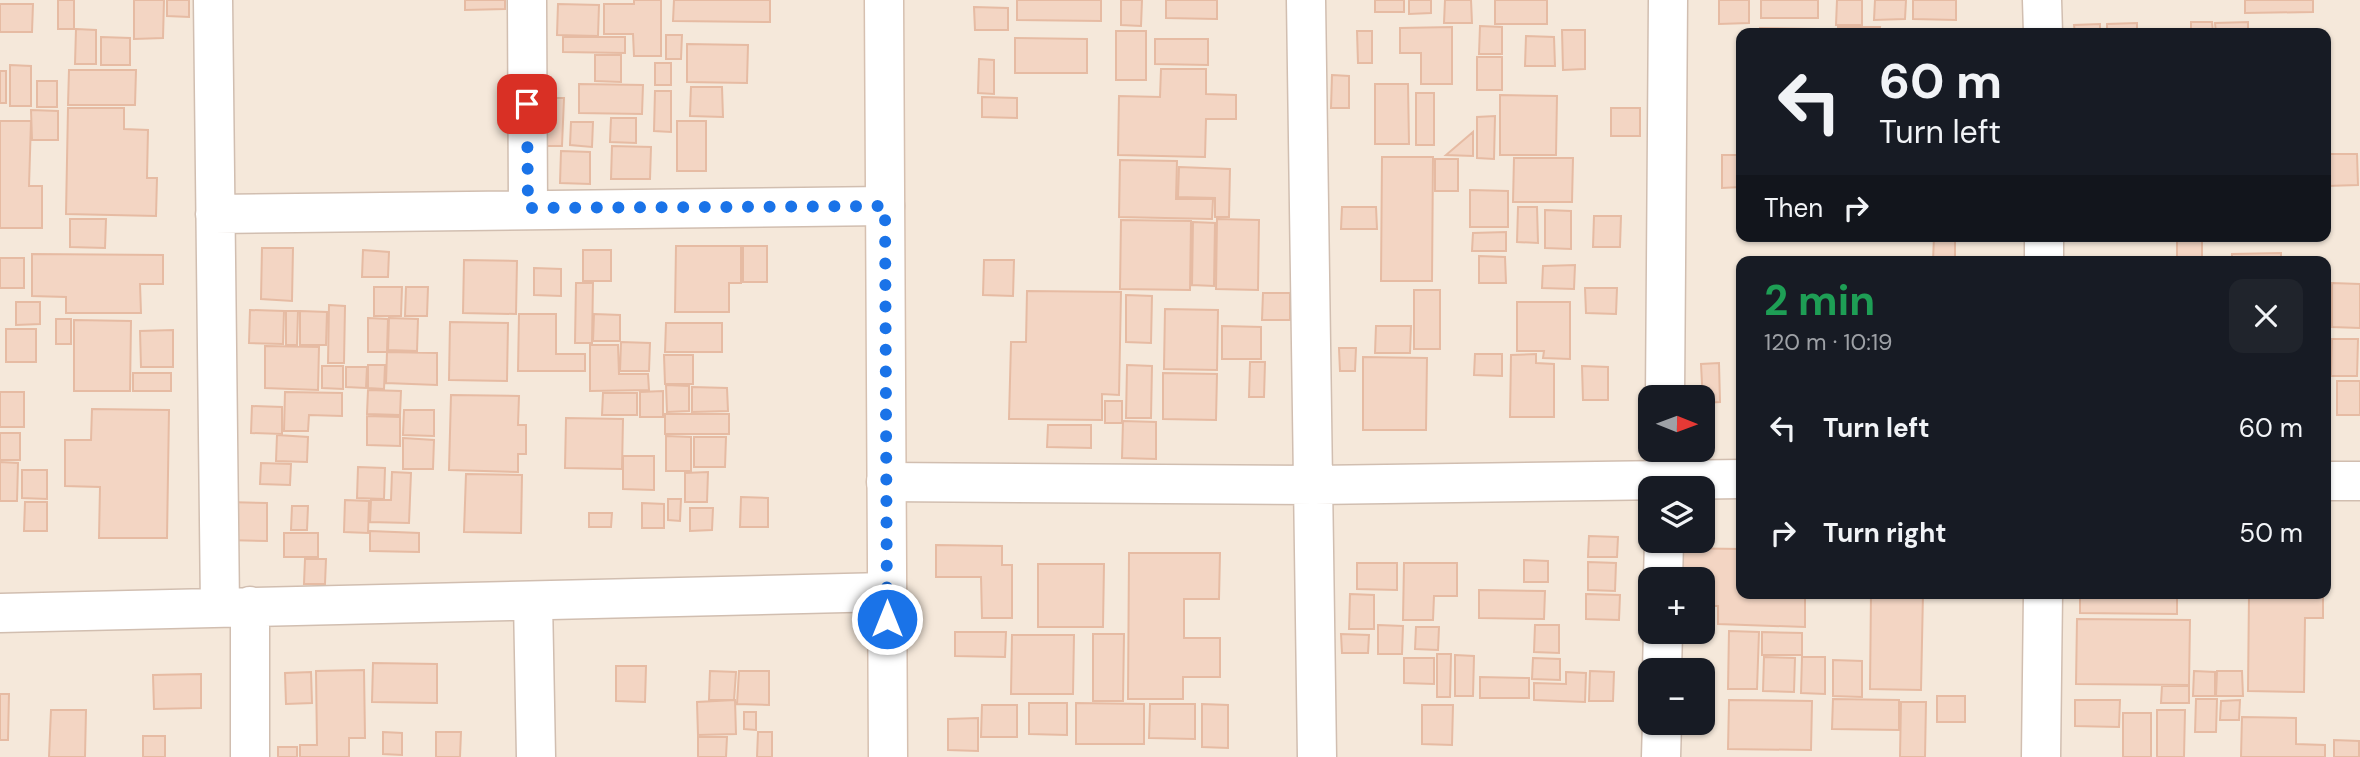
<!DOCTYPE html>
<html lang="en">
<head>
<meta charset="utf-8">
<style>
	body { margin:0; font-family:"DM Sans",sans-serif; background:#20242c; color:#f1f3f6; height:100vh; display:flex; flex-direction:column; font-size:26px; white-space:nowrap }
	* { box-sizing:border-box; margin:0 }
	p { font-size:23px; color:#9ea1a6 }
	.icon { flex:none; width:38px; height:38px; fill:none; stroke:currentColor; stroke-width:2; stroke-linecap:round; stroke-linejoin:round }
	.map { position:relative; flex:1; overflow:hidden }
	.details { position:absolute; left:1736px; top:256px; width:595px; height:343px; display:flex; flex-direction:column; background:#171b24; border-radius:14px; box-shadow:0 2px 5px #0004 }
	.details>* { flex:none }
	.guide { position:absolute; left:1736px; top:28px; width:595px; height:214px; border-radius:14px; box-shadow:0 2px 5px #0004; background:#171b24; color:#f1f3f6; overflow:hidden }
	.needle { width:46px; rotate:91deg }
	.controls { position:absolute; left:1638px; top:385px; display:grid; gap:14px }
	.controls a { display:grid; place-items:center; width:77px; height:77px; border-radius:14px; background:#171b24; box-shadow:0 2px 5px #0004; font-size:35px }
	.pin { position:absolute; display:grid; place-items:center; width:60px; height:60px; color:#fff; margin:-30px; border-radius:14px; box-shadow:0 4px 10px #0006 }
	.me { position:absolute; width:77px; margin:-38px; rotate:0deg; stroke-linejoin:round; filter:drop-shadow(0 0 5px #0008) }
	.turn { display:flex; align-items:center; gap:24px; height:147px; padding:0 28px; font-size:32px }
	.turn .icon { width:91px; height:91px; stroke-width:2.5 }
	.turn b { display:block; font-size:49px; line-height:60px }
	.then { display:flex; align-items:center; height:66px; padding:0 28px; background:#0003; gap:14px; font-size:26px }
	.round { display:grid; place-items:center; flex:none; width:74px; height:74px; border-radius:14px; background:#20242c }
	.headline { display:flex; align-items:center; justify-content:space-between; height:119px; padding:0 28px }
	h1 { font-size:42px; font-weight:700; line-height:52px; color:#1e9e55 }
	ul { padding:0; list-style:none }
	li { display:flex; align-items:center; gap:21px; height:105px; padding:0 28px }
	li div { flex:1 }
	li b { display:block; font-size:26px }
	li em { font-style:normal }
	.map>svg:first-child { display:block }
	.residential { fill:#f5e8da; fill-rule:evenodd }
	.building { fill:#f3d5c3; stroke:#e6bba3; stroke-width:2 }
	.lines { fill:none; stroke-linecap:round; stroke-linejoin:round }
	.street-casing { stroke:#d1beb0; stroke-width:41 }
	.secondary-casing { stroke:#d6c0b0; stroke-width:41 }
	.street { stroke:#fff; stroke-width:38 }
	.secondary { stroke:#fff; stroke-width:38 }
	.route { stroke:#1a73e8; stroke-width:12; stroke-dasharray:0 21.6 }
</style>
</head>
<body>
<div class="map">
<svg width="2360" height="757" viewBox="0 0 2360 757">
	<rect width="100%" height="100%" fill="#fdf6ec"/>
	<path class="residential" d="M0,0H2360V757H0ZM1741,33H2326V236H1741ZM1741,261H2326V593H1741ZM1650,397H1703V450H1650ZM1650,488H1703V541H1650ZM1650,579H1703V632H1650ZM1650,670H1703V723H1650Z"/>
	<path class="building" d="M58,0H74V29H58Z
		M134,0H164L163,38L134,39Z
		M167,0H189V17L167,16Z
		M465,0H505V9L465,10Z
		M634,0H661V56H634L633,34H604V4H634Z
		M674,0H770V22L673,21Z
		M1017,0H1101V21L1017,20Z
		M1121,0H1142L1141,26L1121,25Z
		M1166,0H1217V19L1166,18Z
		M1375,0H1404V12H1375Z
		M1409,0H1431V13L1409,14Z
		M1445,0H1471L1472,23H1444Z
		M1495,0H1547V24H1495Z
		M1719,0H1749V23L1719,24Z
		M1761,0H1818V18H1761Z
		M1837,0H1862V25H1836Z
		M1875,0H1906L1905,19L1874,20Z
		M1913,0H1956V20L1913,19Z
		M2245,0H2313V12L2245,13Z
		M0,4H33L32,32H0Z
		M558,4L599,5L598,36L557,35Z
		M974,7L1008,8V30H975Z
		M2191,22H2212L2213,33H2191Z
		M2248,22V33H2216L2215,23Z
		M2137,23V33H2107V24Z
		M2100,24V33H2075L2074,25Z
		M1480,26L1502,27V54H1479Z
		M1452,27V84H1421V53H1400V28Z
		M1838,27H1880L1879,33H1838Z
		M1760,28L1816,29V33H1760Z
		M76,29L96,30V64H75Z
		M2264,29H2316V33H2264Z
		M1562,30H1585V69L1563,70Z
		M1116,31H1146V80H1116Z
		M1357,31H1372V63H1358Z
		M666,35H682L681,59H666Z
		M1526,36L1554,37L1555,66H1525Z
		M101,37L130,38V65H101Z
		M563,37H625V53L563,52Z
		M1015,38L1087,39V73H1015Z
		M1155,39H1208V65L1155,64Z
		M687,44L748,45L747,83L687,82Z
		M595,55H621V82L595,81Z
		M1477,57H1502V90H1477Z
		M979,59L994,60V94L978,93Z
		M655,63H671V85H655Z
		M10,65L31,66V106H10Z
		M1161,69H1206V94L1236,95V119H1206L1205,157L1118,155L1119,96L1160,97Z
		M69,70H136L135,105H68Z
		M0,71H6V103H0Z
		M1332,75L1349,76V108H1331Z
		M37,81H57V107H37Z
		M579,84L643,85L642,114L579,113Z
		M1375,84H1408L1409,144H1375Z
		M691,87H722L723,117L690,116Z
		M655,91H671V132L654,131Z
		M1416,93H1434V145H1416Z
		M1500,95L1557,96L1556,155H1500Z
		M982,97L1017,98V118L982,117Z
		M538,98H564L562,146H537Z
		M68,108H124V129L148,130L147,178H157L156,216L66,214Z
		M1611,108H1640V136H1611Z
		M31,110L58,111V140H32Z
		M1495,116L1494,159L1477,158V117Z
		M611,118H636V143L610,142Z
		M0,121H31L29,186H42V228H0Z
		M677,121H706V171H677Z
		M571,122H593L592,147L570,145Z
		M1473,132V156L1446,155Z
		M612,146L651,147L650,179H611Z
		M561,151L590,152V184L560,183Z
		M2326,154H2357L2358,185L2327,186Z
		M1722,155H1741V187L1722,188Z
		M1382,157H1433L1432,281H1381Z
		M1514,158H1573L1572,202H1513Z
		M1435,159H1458V191H1435Z
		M1120,160L1177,161L1176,199H1213L1212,219L1119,217Z
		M1179,167L1230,169L1229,217H1215V198L1178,197Z
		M1470,190L1508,191V227H1470Z
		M1342,207H1376L1377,229H1341Z
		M1518,207H1537L1538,243L1517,242Z
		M1545,210L1571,211V249L1545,248Z
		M1594,216H1621L1620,247H1593Z
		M70,219H106L105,248L70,247Z
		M1217,219L1259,220L1258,290L1216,289Z
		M1121,220L1191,221L1190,290L1120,289Z
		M1193,222L1215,223L1214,286L1192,285Z
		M1506,232V251H1472L1473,233Z
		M1934,236H1955V261H1933Z
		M2177,236H2202V261H2177Z
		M676,246H741V283H729V312H675Z
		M743,246H767V282H743Z
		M262,248H293L292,301L261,299Z
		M363,250L389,252L388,277H362Z
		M583,250H611V281H583Z
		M2281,253V261H2232V254Z
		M32,254L163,255V284H140L141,313H66V297L32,296Z
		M1479,256L1505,257L1506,283H1479Z
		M1792,257H1841V261H1792Z
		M0,258H24V288H0Z
		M464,260L517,261L516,314L463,313Z
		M984,260H1014L1013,296L983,295Z
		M1575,265L1574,289L1542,288L1543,266Z
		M534,268L561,269V296L534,295Z
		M576,283H593L592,343H575Z
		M2332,283L2360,284V328L2332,327Z
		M374,287H402L401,316H374Z
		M406,287H428L427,316H405Z
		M1585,288H1617L1616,314L1586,313Z
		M1414,290H1440V349H1414Z
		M1027,291L1121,292L1119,395L1102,394V420L1009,419L1011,342H1026Z
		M1263,293H1290V320H1262Z
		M1126,295L1152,296L1151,343L1126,342Z
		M16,302H40V324L16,325Z
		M1517,302H1570V359L1543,358L1544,351H1517Z
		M329,305L345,306L344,363H328Z
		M1165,309L1218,310L1217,370L1164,369Z
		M250,310L284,311L283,344L249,343Z
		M286,311H298L297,345H286Z
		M300,311L327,312L326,345H300Z
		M519,314H556V354H585V371H518Z
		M594,314L620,315V341H593Z
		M368,318L388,319L387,352L437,353V385L386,383L387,352H368Z
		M389,318L418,319L417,351L388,350Z
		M56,319H71V344H56Z
		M74,320L131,321L130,391H74Z
		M450,322L508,323L507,381L449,380Z
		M666,323H722V352H665Z
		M1222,326L1261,327V359H1222Z
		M1376,326H1411L1410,353H1375Z
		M6,329H36V362H6Z
		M173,330V367H141L140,331Z
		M2332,339H2358L2357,376H2331Z
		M621,342L650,343L649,371H620Z
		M590,345H618L619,374H648L649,390L590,391Z
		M265,346L319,347L318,390L265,388Z
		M1339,348H1356L1355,371H1340Z
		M1475,354H1502V376L1474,375Z
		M1536,354V363L1554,364V417H1510L1511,355Z
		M664,355H693V384H665Z
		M1363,357L1427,358L1426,430H1363Z
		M1250,362H1265L1264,397H1249Z
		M1719,363L1720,402L1703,403L1701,364Z
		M368,365H385L384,389L368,388Z
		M1127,365L1152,366L1151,418H1126Z
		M322,366H343V389L322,388Z
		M1582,366L1608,367V400H1583Z
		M346,367H367L366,388L346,387Z
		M133,373H171V391H133Z
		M1163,373L1217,374L1216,420L1163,419Z
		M2337,381H2360V415H2337Z
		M666,385L689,386V411L667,412Z
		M692,387L727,388L728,411L692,412Z
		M368,390L401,391L400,415L367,414Z
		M663,391V417H640V392Z
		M0,392H24V427H0Z
		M285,392L342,393V416L309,415L308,431H284Z
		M603,393H637V415H602Z
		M451,395L519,396L518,425H526V454H518V472L449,470Z
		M1105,401H1122V423H1105Z
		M252,406L282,407V434L251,433Z
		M92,409L169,410L167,538H99L100,487L65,486V440H91Z
		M404,410H434V436L403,435Z
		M665,414H729V434H665Z
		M367,416L400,417V446L367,445Z
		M566,418L623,419L622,469L565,468Z
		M1123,421L1156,422V459L1122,458Z
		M1048,425H1091V448L1047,447Z
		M0,433H20V460H0Z
		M277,435L308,437L307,462L276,461Z
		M666,436L691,437V471H666Z
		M694,437H726L725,467H694Z
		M403,438L434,440L433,469H403Z
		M623,456H654V490L623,489Z
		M0,462L18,463L17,501H0Z
		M261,463L291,464L290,485L260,484Z
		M358,467L385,468L384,499L357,498Z
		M22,470H47V499L22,498Z
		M392,472L411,473L409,523L370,522L371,500H391Z
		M708,472L707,502H685V473Z
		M466,474L522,475L521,533L464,532Z
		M741,497L768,498V527H740Z
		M668,499H681L680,521L668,520Z
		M345,500L369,501L368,533L344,532Z
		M25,502H47V531H24Z
		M226,502L267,503V541L225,540Z
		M642,503L664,504V528H642Z
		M292,506H308L307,530H291Z
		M690,508H713L712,530L690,531Z
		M589,513H612L611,527H589Z
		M370,531L419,533V552L370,551Z
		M284,533H318V557H284Z
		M1589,536L1618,537L1617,557H1588Z
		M936,545L1002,546V565H1012V618H982L981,577H936Z
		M1673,548L1741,549V593H1805V627L1718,624V606H1703V579H1672Z
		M1129,553H1220L1219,599H1184V638H1220V677H1183V699H1128Z
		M305,559H326L325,584H304Z
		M1524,560L1548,561V582H1524Z
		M1588,562L1616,563L1615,591L1588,590Z
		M1357,563H1397V590L1357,589Z
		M1404,563H1457V596H1434L1433,620H1403Z
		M1038,564H1104L1103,627H1038Z
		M1479,590L1545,591L1544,619L1479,618Z
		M1871,593H1923L1921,690L1870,689Z
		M2080,593H2177V614L2080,613Z
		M2249,593H2323V618H2305L2304,692L2248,691Z
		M1350,594L1374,595V629H1349Z
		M1586,594L1620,595L1619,620L1586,619Z
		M2077,619L2190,620L2189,685L2076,684Z
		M1378,625L1403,626L1402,654H1378Z
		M1535,625H1559V653L1534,652Z
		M1416,627H1439L1438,650L1415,649Z
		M1729,631L1759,632L1757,689H1728Z
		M955,632H1006L1005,657L955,656Z
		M1762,632L1802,633V655H1762Z
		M1093,634H1124L1123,701H1093Z
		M1341,634L1369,635L1368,653H1342Z
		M1012,635H1074L1073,694H1011Z
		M1437,654H1451L1450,697H1437Z
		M1455,655L1474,656L1473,696H1455Z
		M1764,657L1795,658L1794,692L1763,691Z
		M1802,657H1825V694L1801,693Z
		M1404,658H1434V684L1404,683Z
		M1533,658L1560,659V680L1532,679Z
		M1833,660L1862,661V697L1833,696Z
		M373,663L437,664V703L372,702Z
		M616,666H646L645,702L616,701Z
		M364,670L365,738H349V757H300V745H317L316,671Z
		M710,671L736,672L734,700H709Z
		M739,671H769V705L737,704Z
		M1590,671L1614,672L1613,701H1589Z
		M2194,671L2215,672V696H2193Z
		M2217,671H2242L2243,696H2216Z
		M311,672L312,703L286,704L285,673Z
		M1566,672L1586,673L1585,702L1534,700V683L1566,684Z
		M201,674V708L154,709L153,675Z
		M1480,677L1529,678V698H1480Z
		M2162,686H2189V703H2161Z
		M0,694H9L8,740H0Z
		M1937,696H1965V722H1937Z
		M1833,699L1899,700V730L1832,729Z
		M2196,699H2217L2216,732H2195Z
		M735,700L736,734L698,735L697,702Z
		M1729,700L1812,701L1811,750L1728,749Z
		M2075,700H2120L2119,727L2075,726Z
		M2240,700L2239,720H2220L2221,701Z
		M1901,702H1926L1925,757H1900Z
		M1029,703H1067V735L1029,734Z
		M1076,703L1144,704V744H1076Z
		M1150,704H1195V739L1149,738Z
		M1202,704L1228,705V748L1202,747Z
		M982,705H1017V737H981Z
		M1422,705H1453L1452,745L1422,744Z
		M51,710H86L85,757H49Z
		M2157,710H2185L2184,757H2157Z
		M744,712H756V730L744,729Z
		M2123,713H2151V757H2123Z
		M2242,717L2296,718V744L2325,745V757H2241Z
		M978,718V751L948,750V719Z
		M383,732L402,733V755L383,754Z
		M436,732H461L460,757H436Z
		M758,732H772V757H757Z
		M143,736H165V757H143Z
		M698,737H727L726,757H698Z
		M2334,740L2359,741V757H2334Z
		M278,747H297V757H278Z"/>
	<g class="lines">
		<g class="street-casing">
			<path id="street" d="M213,0L220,608
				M527,0L528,208
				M1306,0L1317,757
				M2042,0L2043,33
				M215,214L885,206
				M2044,236V261
				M1665,397L1668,0
				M2326,481H2360
				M886,482L1315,485L1741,479
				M1663,579L1664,541
				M533,601L536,757
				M0,613L886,592
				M1662,670L1663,632
				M250,757V606
				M1661,757L1662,723
				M2041,757L2043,593"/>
		</g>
		<g class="secondary-casing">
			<path id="secondary" d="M884,0L888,757"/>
		</g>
		<use href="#street" class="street"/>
		<use href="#secondary" class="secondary"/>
	</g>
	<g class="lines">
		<path class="route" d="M527,104L528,208L885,206L887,619"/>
	</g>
</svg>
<div class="controls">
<a><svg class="needle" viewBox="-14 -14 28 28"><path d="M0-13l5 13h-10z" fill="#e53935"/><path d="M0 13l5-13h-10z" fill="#9ea1a6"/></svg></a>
<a><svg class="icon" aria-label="layers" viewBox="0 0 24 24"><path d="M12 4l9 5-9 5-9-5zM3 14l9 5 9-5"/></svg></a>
<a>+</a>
<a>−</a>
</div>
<div class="pin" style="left:527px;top:104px;background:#d93025"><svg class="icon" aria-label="arrive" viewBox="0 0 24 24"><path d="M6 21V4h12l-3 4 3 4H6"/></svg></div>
<svg class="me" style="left:887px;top:619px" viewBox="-20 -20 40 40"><circle r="17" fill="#1a73e8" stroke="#fff" stroke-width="3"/><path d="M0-11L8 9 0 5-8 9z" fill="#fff"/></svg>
<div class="guide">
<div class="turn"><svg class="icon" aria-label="left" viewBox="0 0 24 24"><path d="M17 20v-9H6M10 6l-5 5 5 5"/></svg><div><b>60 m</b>Turn left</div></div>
<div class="then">Then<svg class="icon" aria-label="right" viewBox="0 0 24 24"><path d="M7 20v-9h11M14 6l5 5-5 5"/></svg></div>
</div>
<section class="details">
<div class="headline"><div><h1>2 min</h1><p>120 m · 10:19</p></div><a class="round"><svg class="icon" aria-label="close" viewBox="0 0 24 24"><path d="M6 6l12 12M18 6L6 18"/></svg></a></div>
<ul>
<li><svg class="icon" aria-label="left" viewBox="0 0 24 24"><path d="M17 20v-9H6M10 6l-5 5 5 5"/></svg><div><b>Turn left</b></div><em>60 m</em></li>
<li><svg class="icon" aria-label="right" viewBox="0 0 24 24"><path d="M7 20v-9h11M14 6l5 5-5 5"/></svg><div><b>Turn right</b></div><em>50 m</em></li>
</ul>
</section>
</div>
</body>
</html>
